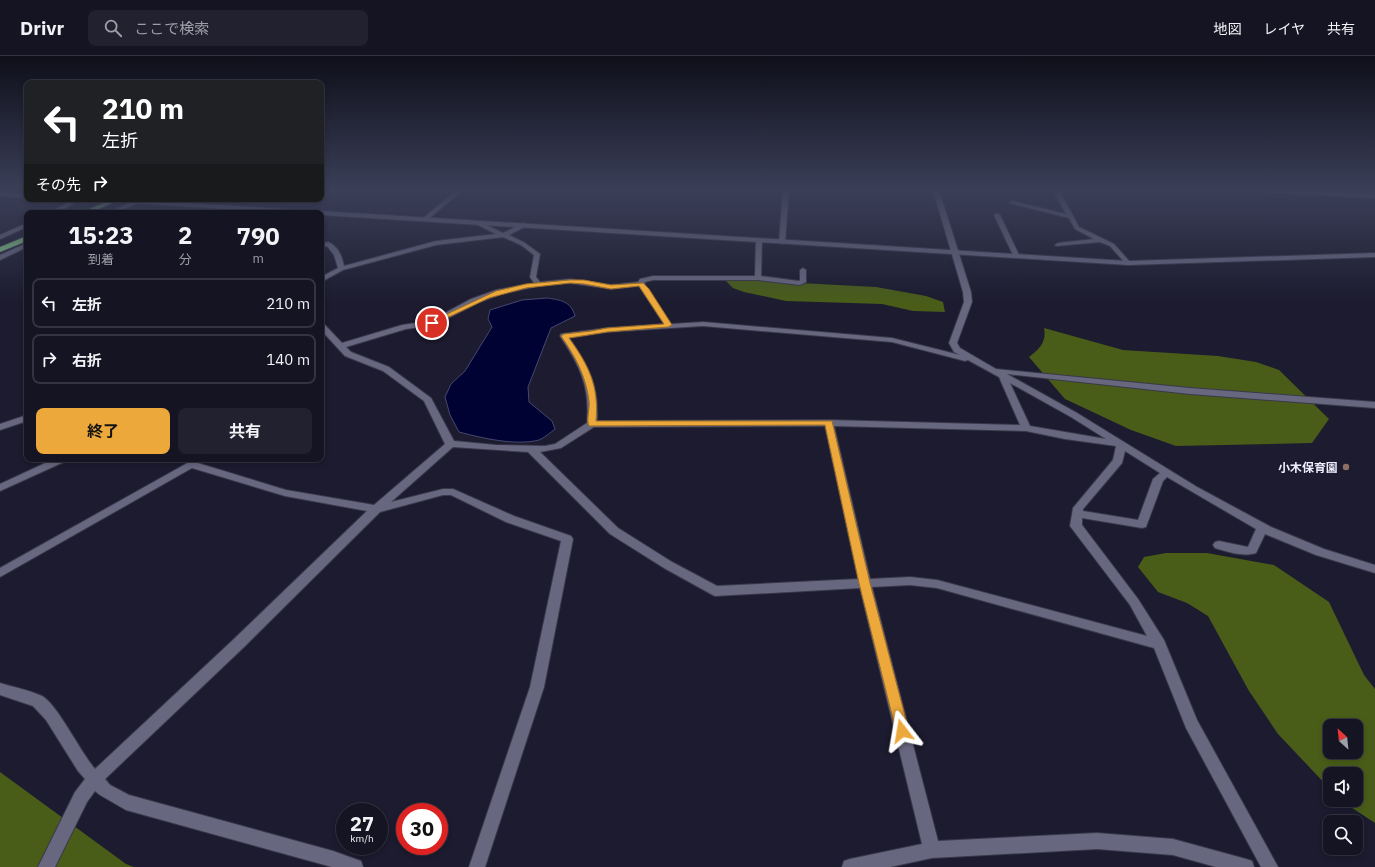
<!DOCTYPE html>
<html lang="ja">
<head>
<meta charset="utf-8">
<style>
	body { margin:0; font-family:"IBM Plex Sans","Noto Sans JP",sans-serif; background:#222130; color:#f1f3f6; height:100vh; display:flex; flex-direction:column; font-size:15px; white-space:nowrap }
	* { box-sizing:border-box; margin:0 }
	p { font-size:13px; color:#9d9ea6 }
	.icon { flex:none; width:22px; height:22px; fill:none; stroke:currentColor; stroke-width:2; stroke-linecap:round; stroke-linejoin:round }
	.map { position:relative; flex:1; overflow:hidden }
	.panel { position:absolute; left:24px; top:154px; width:300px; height:252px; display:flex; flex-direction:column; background:#151423; border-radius:8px; box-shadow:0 2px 6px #0003,0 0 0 1px #343341 }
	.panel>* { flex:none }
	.guide { position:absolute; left:24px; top:24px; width:300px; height:122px; border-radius:8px; box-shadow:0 2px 6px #0003,0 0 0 1px #343341; background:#202124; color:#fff; overflow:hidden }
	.needle { width:26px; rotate:333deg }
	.buttons { position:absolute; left:1323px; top:663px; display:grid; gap:8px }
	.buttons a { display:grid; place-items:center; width:40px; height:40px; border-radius:8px; background:#151423; box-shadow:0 2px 6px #0003,0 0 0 1px #343341; font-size:20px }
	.speed { position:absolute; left:336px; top:747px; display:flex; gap:8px; font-size:20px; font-weight:700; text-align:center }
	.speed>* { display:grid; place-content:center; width:52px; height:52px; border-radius:50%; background:#151423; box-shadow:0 2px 6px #0003,0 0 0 1px #343341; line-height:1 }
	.speed small { font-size:10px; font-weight:400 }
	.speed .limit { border:6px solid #d22; background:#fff; color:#111 }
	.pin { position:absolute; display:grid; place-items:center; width:34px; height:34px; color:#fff; margin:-17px; border:2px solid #fff; border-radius:50%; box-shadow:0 1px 4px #0007 }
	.me { position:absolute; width:44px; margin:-22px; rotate:346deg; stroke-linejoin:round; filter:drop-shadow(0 0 3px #0008) }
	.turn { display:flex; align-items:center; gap:14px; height:84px; padding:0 12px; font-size:18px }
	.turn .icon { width:52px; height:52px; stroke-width:2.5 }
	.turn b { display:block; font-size:28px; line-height:34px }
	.then { display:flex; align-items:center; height:38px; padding:0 12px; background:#0003; gap:8px; font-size:15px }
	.eta { display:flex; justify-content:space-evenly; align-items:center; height:68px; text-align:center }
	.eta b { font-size:24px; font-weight:700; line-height:28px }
	.button { display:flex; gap:8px; margin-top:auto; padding:8px 12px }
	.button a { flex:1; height:46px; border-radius:8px; background:#eda83b; color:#111; font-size:16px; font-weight:700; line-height:46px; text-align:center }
	.button a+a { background:#222130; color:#f1f3f6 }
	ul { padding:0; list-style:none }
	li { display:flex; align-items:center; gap:12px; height:50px; margin:0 8px 6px; padding:0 4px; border:2px solid #343341; border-radius:8px }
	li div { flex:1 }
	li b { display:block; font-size:15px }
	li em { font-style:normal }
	header { display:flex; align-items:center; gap:24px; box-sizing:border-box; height:56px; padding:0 20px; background:#151423; border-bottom:1px solid #343341 }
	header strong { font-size:19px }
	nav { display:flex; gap:22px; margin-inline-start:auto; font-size:14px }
	.search { width:280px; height:36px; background:#222130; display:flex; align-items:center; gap:10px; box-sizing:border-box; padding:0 14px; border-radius:8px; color:#9d9ea6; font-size:15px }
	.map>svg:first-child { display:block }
	.forest { fill:#495d19; fill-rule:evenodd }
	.water { fill:#000233; stroke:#47486f }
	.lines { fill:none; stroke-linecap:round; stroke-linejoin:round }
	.secondary-tunnel { stroke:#3b3a4e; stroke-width:6; stroke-dasharray:6 3; stroke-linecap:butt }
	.street-casing { stroke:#3a3849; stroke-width:2 }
	.secondary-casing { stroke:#3a3849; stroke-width:2 }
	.highway-casing { stroke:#3a3849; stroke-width:2 }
	.street { fill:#686780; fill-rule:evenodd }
	.secondary { fill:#686780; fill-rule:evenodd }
	.highway { fill:#86cc86; fill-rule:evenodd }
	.route { fill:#eda83b; stroke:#9a6d26 }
	.education-dot { fill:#8d6e63; stroke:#1c1b2f; stroke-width:1.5 }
	.labels { text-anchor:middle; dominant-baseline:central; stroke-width:4; stroke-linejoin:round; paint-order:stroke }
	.poi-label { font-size:12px; font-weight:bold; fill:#ededfc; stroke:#1c1b2f; text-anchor:end }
</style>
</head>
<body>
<header>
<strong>Drivr</strong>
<div class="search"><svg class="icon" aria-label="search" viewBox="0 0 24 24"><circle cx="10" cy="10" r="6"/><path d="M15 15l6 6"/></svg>ここで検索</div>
<nav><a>地図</a><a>レイヤ</a><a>共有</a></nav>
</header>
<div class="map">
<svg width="1375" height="811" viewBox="0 0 1375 811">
	<rect width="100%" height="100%" fill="#1c1b2f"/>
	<path class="forest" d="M724,223L876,231L926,240L943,246L945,256L913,255L882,248L786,245L744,236L733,232Z
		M1044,272L1123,294L1218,300L1256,306L1279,314L1329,363L1312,387L1176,390L1131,374L1065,343L1029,301C1039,293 1047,286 1044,272Z
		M1166,497H1207L1274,509L1329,546L1364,619L1375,633V767L1340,744H1356V718H1330V733L1278,678L1249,635L1208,560L1187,547L1158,536L1138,511L1144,501ZM1330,670H1356V696H1330Z
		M0,716L126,808L134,811H0Z"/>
	<path class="water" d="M547,242C560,244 571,245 575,260L551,272L528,331L529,346L552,365L555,373C550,377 544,382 539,384C515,390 482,382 459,376L450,359L445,341L451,328L465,315L492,271L488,263L490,254L522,244Z"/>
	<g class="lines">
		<path class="secondary-tunnel" d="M97,144L122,145"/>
		<g class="street-casing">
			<path id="street" d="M457,134H463L426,165H422V163Z
				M783,134H789L785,186L782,188L779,186Z
				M933,134H939L971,236L972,246L957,287L960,292L996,313L1190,332L1375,346V352L1190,338L1007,318L1077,357L1197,431L1271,471L1324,493L1375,509V517L1316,499L1265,478L1256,497C1243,501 1228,496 1215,492L1213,489L1215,486L1219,485L1248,491L1256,473L1167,421L1163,425L1146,471L1142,472L1082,462V469L1138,543L1164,584L1197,664L1278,811H1261L1186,672L1154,592L937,532L910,529L872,531L938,785L1097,777L1173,783L1246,803L1252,805L1254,811H1216L1173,799L1097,793L932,802L890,811H842L844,805L850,803L922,788L860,532L715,540L711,538L664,512L610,478L528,396L453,391L391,446L443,433H453L514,460L571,480L573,483L544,631L485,811H469L530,631L561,485L506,466L451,439H443L380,456L244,591L105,723L110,729L129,739L333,795L361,805L363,811H332L126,754L100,739L95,735L87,746L55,811H38L75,736L85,723L78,715L46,664L33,650L0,639V627C13,631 29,634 42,640C57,648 81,697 95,713L234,583L367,455L285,440L192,412L0,521V512L191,405L286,434L374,449L445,388L424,345L383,315L345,300L321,274V268H324L342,287L402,269L430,265L471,243L496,234L534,227L530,221L534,199L521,189L503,181L436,189L343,214L321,226V221L338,212L334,199L327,190L321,192V188L328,186C338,190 342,200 344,210L436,185L496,178L476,168V166L478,165L503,177L524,167L527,169L526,170L509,179L525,187L540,198L536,221L540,226L570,223L611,229L638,226L640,223L653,220H755L756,184L759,182L762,184L761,220L799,225L800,224V214L803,212L806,214V226L800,229L758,224H653L645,226V228L671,268L703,266L892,282L960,299L954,296L949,287L964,246L963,236ZM570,227L611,233L639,230L664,268L607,272L561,278L560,280C580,310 590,330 587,367L555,388L545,390L496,389L454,385L431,342L389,311L351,296L346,291L406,273L435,269L477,247L501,238L538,230ZM703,270L892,286L965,305L968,304L999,321L1020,369L829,364L597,365C599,330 589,310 569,282L607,276ZM1010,327L1071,361L1106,383L1030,370ZM825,370L858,523L717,530L672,506L618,472L540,396L561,392L594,371ZM834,370L1026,375L1065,383L1116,390L1113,404L1073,452L1070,470L1130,549L1147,580L937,524L910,521L870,523ZM1125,395L1160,417L1153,423L1138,464L1083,455V453L1122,407Z
				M1053,134H1059L1079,171L1114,188L1130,206V208H1126L1110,190L1100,186L1056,190L1055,189L1058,187L1094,183L1075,173L1069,162L1009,147L1012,145L1066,158Z
				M1256,134H1287L1375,138V142L1259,136Z
				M75,143H82L56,157H48Z
				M140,143H148L114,157H106Z
				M997,157L1000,159L1020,201L1019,202L1014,201L994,159Z
				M27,167V171L0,183V179Z
				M27,187V191L0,204V199Z
				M27,359V365L0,374V368Z
				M54,403H67L66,405L0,435V428Z"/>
		</g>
		<g class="secondary-casing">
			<path id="secondary" d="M0,136L27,138V142L0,140Z
				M74,143H99L100,144L97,146L77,145Z
				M122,143L314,155L317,157H286L120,146L119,145Z
				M321,155L1128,205L1375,197V201L1128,209L321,159V157H318Z"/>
		</g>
		<g class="highway-casing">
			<path id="highway" d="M112,143H121L90,157H81Z
				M27,180V185L0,196V191Z"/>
		</g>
		<use href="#street" class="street"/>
		<use href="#secondary" class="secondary"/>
		<use href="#highway" class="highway"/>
	</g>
	<linearGradient id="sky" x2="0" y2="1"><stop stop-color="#0f0f1a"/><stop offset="0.54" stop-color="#3a3f58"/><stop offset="1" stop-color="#3a3f58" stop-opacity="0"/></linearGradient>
	<rect width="1375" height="247" fill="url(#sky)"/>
	<path class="route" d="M570,224H584L611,229L643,227L649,233L672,269L668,271L607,276L569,282C589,310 599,330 596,365H832L870,527L909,675L907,679L902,681L898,679L896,675L859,527L825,369L589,370C586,363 590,353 589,345C586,320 575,300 561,280L564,278L591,275L607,272L664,268L639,230L611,233L584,228L570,227L526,232L489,242L434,268L428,267L496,235L526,228Z"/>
	<circle class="education-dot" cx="1346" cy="411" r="4"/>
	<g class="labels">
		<g class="poi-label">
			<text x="1338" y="411">小木保育園</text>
		</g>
	</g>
</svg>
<div class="buttons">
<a><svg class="needle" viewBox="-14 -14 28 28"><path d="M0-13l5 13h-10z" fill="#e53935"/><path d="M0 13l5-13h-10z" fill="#9d9ea6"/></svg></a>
<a><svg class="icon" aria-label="sound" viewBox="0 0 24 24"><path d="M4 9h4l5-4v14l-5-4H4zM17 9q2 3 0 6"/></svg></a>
<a><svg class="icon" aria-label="search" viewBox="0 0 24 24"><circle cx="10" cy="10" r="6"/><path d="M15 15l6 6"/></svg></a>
</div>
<div class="speed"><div>27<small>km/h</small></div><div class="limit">30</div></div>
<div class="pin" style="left:432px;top:267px;background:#d93025"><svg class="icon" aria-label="arrive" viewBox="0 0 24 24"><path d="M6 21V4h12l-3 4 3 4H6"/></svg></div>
<svg class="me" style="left:902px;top:675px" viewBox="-20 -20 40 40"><path d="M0-17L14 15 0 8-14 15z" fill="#eda83b" stroke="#fff" stroke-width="4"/></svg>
<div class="guide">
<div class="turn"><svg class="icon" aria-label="left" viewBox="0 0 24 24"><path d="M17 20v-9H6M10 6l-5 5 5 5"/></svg><div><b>210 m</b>左折</div></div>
<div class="then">その先<svg class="icon" aria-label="right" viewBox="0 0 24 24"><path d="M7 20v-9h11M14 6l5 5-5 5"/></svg></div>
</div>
<section class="panel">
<div class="eta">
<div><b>15:23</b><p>到着</p></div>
<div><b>2</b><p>分</p></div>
<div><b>790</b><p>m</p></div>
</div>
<ul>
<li><svg class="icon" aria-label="left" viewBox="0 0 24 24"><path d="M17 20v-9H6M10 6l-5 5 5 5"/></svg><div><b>左折</b></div><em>210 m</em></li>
<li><svg class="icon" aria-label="right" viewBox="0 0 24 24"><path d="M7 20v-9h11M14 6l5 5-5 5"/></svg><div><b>右折</b></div><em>140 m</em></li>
</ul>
<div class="button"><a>終了</a><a>共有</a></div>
</section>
</div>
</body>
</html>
